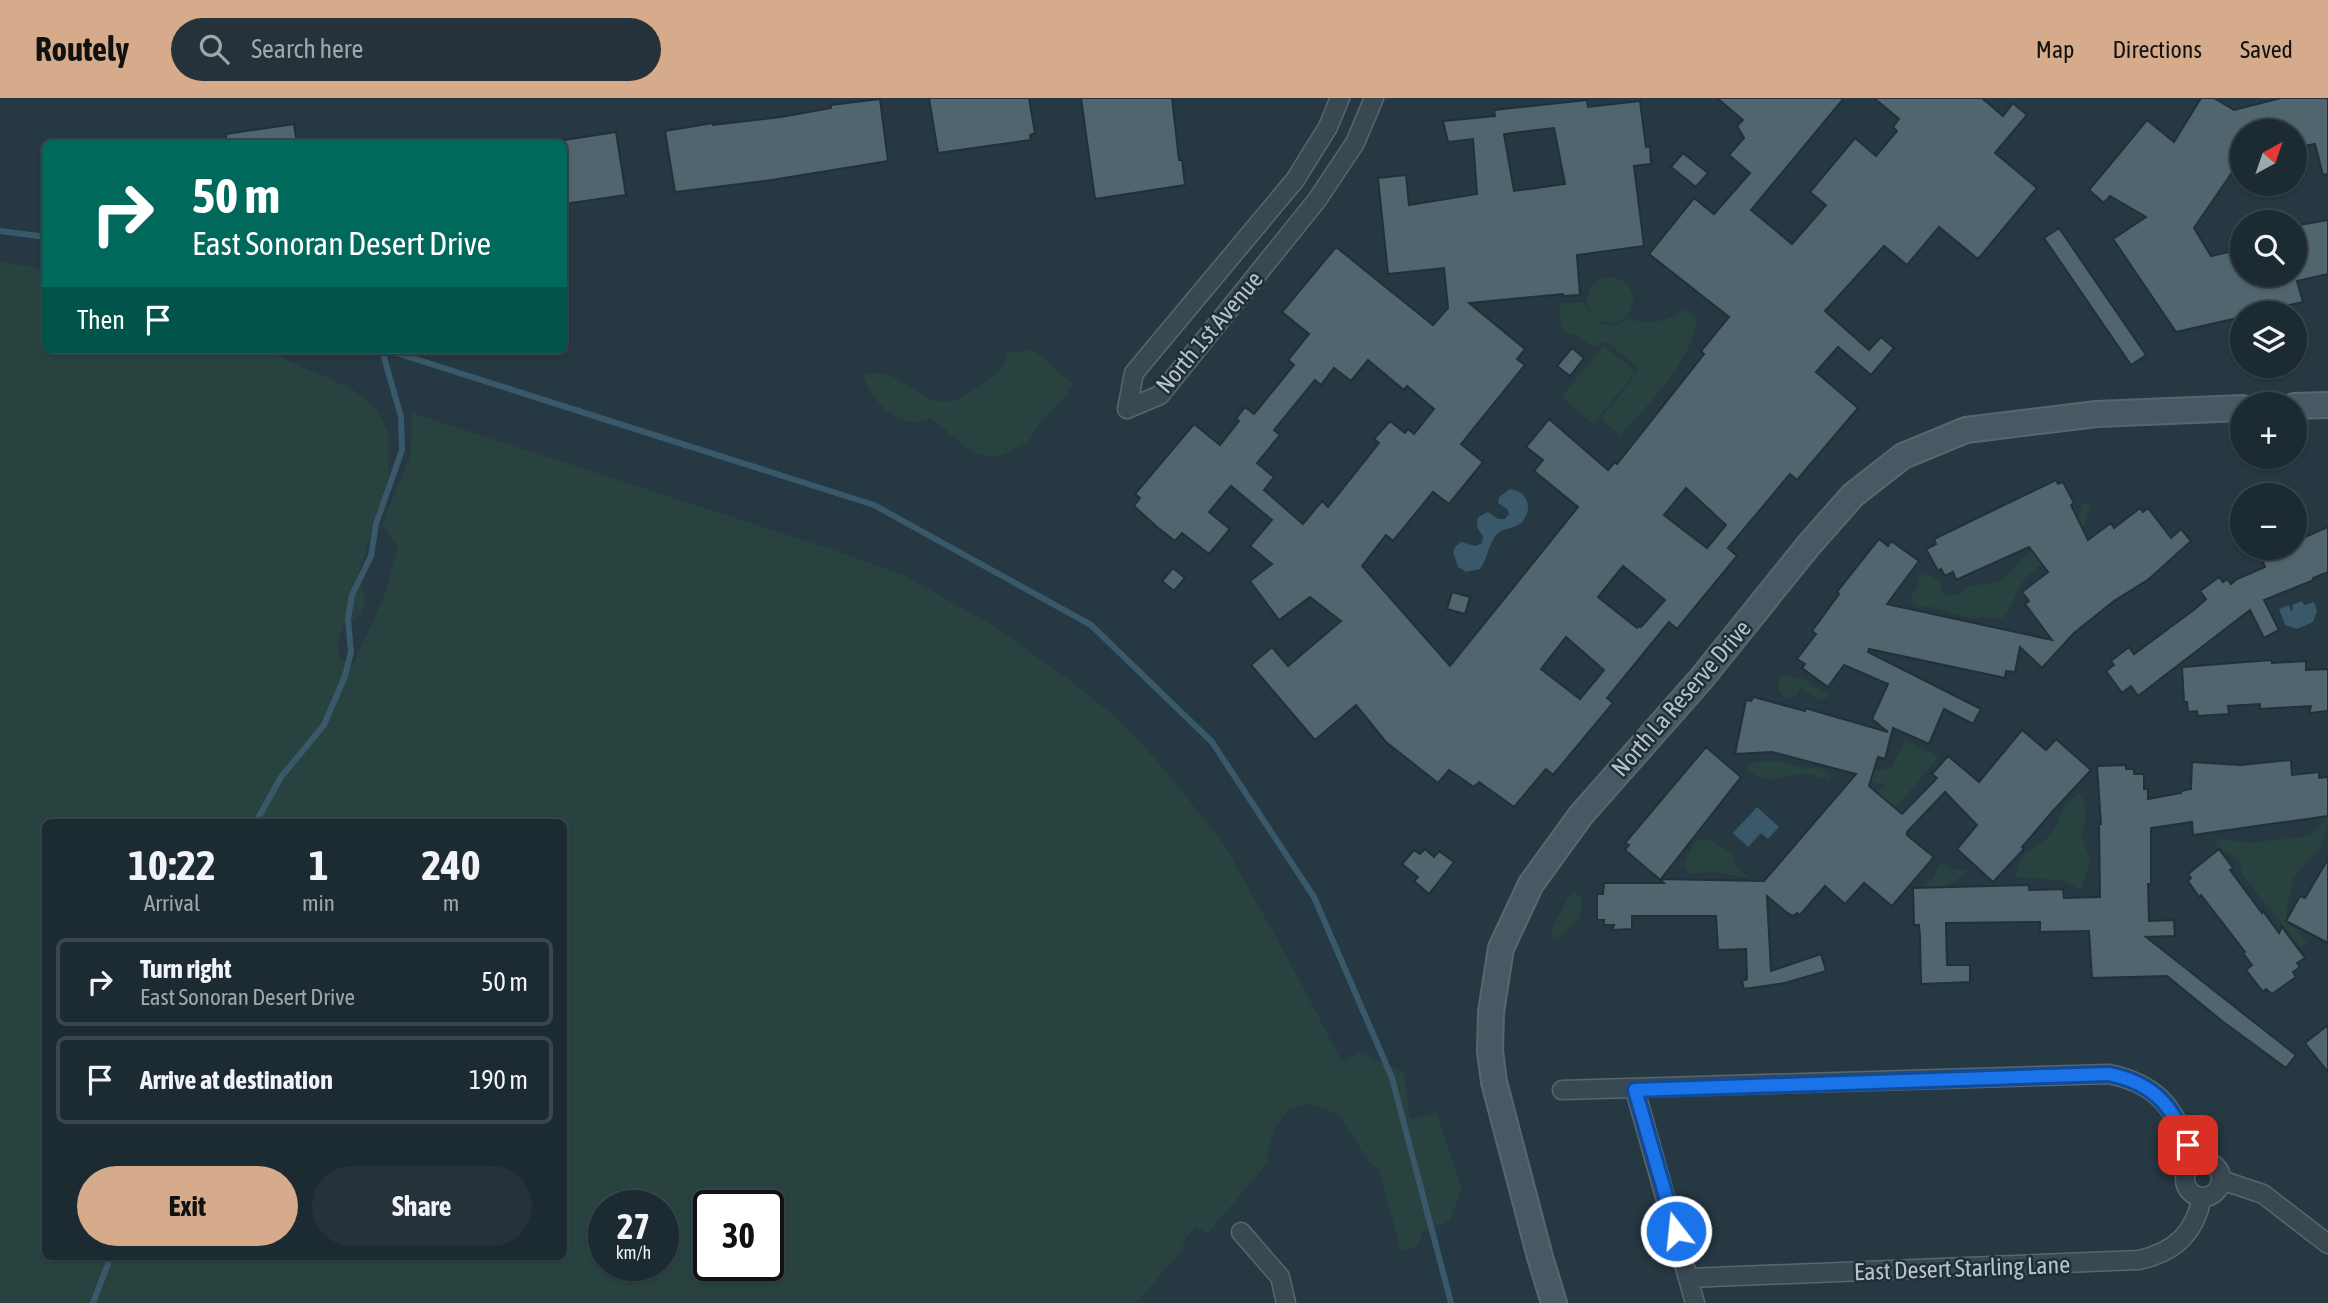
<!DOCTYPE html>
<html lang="en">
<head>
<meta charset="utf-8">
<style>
	body { margin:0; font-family:"Asap Condensed",sans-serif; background:#25323a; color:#f1f3f6; height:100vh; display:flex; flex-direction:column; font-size:26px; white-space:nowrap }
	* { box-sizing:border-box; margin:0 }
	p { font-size:23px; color:#a0a7ac }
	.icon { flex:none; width:38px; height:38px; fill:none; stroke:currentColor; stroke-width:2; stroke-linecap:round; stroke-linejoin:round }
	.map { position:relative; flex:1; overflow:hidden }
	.panel { position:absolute; left:42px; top:721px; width:525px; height:441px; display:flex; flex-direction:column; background:#1c2a32; border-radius:10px; box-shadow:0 2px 5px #0004,0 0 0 2px #3a464d }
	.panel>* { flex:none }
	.guide { position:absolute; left:42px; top:42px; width:525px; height:214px; border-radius:10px; box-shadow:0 2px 5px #0004,0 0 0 2px #3a464d; background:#00695c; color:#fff; overflow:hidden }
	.needle { width:46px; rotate:40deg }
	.buttons { position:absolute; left:2230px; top:21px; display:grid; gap:14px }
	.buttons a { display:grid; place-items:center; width:77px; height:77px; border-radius:50%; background:#1c2a32; box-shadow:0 2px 5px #0004,0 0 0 2px #3a464d; font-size:35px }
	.speed { position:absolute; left:588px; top:1092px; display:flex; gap:14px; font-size:35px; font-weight:700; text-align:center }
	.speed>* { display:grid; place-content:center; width:91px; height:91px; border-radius:50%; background:#1c2a32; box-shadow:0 2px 5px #0004,0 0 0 2px #3a464d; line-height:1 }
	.speed small { font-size:18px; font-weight:400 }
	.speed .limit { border:4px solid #111; border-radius:10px; background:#fff; color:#111 }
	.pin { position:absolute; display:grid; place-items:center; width:60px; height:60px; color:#fff; margin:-30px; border-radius:14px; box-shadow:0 4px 10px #0006 }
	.me { position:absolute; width:77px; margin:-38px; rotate:344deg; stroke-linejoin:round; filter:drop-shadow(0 0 5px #0008) }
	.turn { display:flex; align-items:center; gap:24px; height:147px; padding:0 35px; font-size:32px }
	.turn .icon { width:91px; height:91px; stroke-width:2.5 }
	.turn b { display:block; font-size:49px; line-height:60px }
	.then { display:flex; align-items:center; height:66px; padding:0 35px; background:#0003; gap:14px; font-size:26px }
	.eta { display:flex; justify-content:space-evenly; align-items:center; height:119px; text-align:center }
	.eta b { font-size:42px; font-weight:700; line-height:49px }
	.action { display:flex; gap:14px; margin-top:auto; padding:14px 35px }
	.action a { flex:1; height:80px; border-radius:42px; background:#d6ab8b; color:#111; font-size:28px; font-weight:700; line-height:80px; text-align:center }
	.action a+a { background:#25323a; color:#f1f3f6 }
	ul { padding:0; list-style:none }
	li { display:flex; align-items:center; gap:21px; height:88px; margin:0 14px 10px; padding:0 21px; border:4px solid #3a464d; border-radius:10px }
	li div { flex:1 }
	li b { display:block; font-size:26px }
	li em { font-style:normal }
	header { display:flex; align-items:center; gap:42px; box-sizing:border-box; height:98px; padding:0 35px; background:#d6ab8b; color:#111 }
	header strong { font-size:33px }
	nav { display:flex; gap:38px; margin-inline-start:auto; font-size:24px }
	.search { width:490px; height:63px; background:#25323a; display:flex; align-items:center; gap:18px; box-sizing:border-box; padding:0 24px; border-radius:38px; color:#a0a7ac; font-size:26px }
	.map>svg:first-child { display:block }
	.green { fill:#28433f; fill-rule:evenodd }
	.water { fill:#395869 }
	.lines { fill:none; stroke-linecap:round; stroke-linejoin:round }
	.stream { stroke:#395869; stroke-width:6 }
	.building { fill:#51656f; stroke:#213039; stroke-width:2; fill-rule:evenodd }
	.street-casing { stroke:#58676f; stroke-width:21 }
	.secondary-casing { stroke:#58676f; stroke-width:28 }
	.street { stroke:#3a4951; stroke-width:18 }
	.secondary { stroke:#485964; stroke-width:24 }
	.route-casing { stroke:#114b97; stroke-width:18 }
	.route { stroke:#1a73e8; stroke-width:12 }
	.labels { text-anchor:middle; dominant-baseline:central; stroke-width:5; stroke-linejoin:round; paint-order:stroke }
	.street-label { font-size:24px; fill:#b7c4cb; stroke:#1f2e37 }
</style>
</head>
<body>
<header>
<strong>Routely</strong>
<div class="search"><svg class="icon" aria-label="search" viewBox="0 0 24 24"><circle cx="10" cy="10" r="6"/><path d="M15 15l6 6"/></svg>Search here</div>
<nav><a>Map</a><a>Directions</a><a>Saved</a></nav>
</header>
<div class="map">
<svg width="2328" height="1205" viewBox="0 0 2328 1205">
	<rect width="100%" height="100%" fill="#263842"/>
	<path class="green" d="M0,164L45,171L46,252H263L351,290L378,312L388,334L389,376L357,481L366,500L360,518L344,526L338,543L339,560L352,568L384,499L398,450L382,427L411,356L412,315L840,454L905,478L992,527L1071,583L1122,625L1165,672L1224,746L1292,868L1342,964L1359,955L1404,974L1410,1020L1437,1016L1462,1090L1449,1123L1422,1134L1418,1148L1401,1153L1379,1072L1369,1064L1338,1016L1310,1006L1290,1010L1276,1028L1266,1058L1270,1062L1207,1136L1196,1128L1182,1145L1185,1149L1136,1205H0ZM46,724H564V1158H46ZM604,1108H663V1167H604ZM709,1108H768V1167H709Z
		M1587 202a23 23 0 1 1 46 0a23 23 0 1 1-46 0Z
		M1583,204C1596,224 1604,236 1629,220C1648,230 1670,222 1685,211L1697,221C1691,265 1649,304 1621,337L1601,321L1637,275L1638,270L1607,244H1603L1597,249C1584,244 1576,235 1562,233L1559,206Z
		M1604,247L1636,274L1593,326L1561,299Z
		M1033,252L1073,286L1063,301L1036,330L1029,343L1004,356L994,359L977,356L967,350L931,320C925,321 920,324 914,324C888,323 871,298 863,277C868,276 875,275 880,275C906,278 919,307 951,303C960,302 972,293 980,288C991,281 1005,269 1008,255Z
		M2082,406H2091C2087,416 2085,429 2080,438C2067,458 2039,462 2024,482C2015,493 2013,510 2003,520L1985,519L1971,521L1932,509H1922L1914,506L1911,498L1917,490L1920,478L1927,476L1940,484L1943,496L1951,498L1963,495L1966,489L1999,484L2029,454L2040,451L2074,430Z
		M1785,577L1803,581L1821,593L1829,595L1828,599L1820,602L1800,590L1796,598L1785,601L1777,589L1781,580Z
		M1905,643L1939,658L1894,712L1877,693L1887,686L1868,685L1873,673L1891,670Z
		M1755,663H1780L1797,669L1823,671L1831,679L1829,682C1822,680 1814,677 1807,676C1782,675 1771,692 1747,670Z
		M2079,695C2089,711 2087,721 2081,739L2089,759L2090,766L2081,791L2060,782L2016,779C2019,747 2041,753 2055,730C2059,724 2060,716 2064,710C2067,704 2074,699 2079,695Z
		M2328,718V726L2320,750L2293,780L2286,818L2307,845L2301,850L2243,778L2238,761L2215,747L2218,741L2249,745L2309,738Z
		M1710,741L1733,757L1737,771L1751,780L1715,774L1688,775L1683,766L1696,743Z
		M1944,765L1948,770L1967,773C1955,784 1940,797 1923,788L1933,780L1939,767Z
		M1574,795L1582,799C1582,832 1571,820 1560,842L1553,840L1551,832L1569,798Z"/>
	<path class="water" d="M1510,391C1527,393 1534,410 1522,424C1514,432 1500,429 1494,440C1488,450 1487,461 1480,471L1466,474L1458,469L1453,454L1456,448L1461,444L1476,448L1482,445L1483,438C1477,431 1476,427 1478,419L1488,414L1498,421H1505L1509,416L1507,411L1498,405L1499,399Z
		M2302,503L2304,507L2314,504L2317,513L2313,524L2297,531L2285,527L2279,511L2289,507L2291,513L2293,512L2292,507Z
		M1757,709L1779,729L1768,741L1761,735L1748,749L1733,735Z"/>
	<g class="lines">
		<path class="stream" d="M0,133L46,139
			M387,252L874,407L1091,527L1212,644L1314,799L1392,980L1451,1205
			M256,724L281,679L324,627L345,578L351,554L348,521L352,497L371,458L376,426L402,352L401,319L382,252
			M93,1205L111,1158"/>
	</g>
	<path class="building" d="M929,0H1029L1035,35L1030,37L1031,42L938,55Z
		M1081,0H1172L1179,62H1182L1185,87L1095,101Z
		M1717,0H1844L1751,112L1792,146L1826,107L1810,94L1855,40L1876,58L1897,33L1893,29L1899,21L1874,0H1982L2003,18L2013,5L2027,17L1995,55L2037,90L1978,161L1939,129L1907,167L1884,148L1825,213L1869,252L1881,239L1894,250L1871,277L1838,249L1816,274L1858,310L1797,382L1790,376L1728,450L1737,458L1677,531L1669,524L1607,600L1613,605L1553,677L1546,671L1514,709L1479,684L1474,689L1449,672L1438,685L1386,644L1356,607L1315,642L1251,567L1272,549L1288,568L1341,523L1310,499L1279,522L1250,483L1272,466L1250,448L1272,422L1231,388L1209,414L1230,431L1209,456L1182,435L1175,443L1157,429L1134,408L1140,400L1135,396L1194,326L1220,347L1239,323L1236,321L1245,309L1254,316L1294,267L1288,262L1309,236L1282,214L1336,149L1433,227L1448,210L1444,170L1388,176L1378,80L1406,77L1409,107L1477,96L1473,41L1448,44L1443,23L1495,18L1494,12L1587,2L1588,9L1640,3L1646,49L1650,48L1651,66L1634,68L1644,148L1577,157L1580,197L1563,198V196L1469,205L1525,251L1517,261L1525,267L1461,346L1483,364L1449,406L1433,394L1393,443L1386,437L1362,468L1450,568L1578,409L1534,373L1543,362L1526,349L1549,321L1608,372L1615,364L1617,366L1704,256L1701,253L1729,219L1649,156L1694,100L1714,116L1750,75L1729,57L1744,40L1737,28L1743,22ZM1554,30L1565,86L1514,93L1504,36ZM1368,262L1404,292L1407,288L1434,311L1414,336L1408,331L1405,335L1390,323L1374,341L1379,345L1328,409L1322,403L1303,426L1264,392L1274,379L1257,365L1280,337L1274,332L1315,282L1321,287L1334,270L1351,283ZM1686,390L1726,427L1707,450L1664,417ZM1623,468L1665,502L1641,529L1639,528L1637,530L1598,499ZM1566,539L1604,572L1580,601L1541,571Z
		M2201,0H2214L2234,12L2281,0H2328V76L2323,77L2315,46L2294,50V33H2242V60L2194,130L2211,158L2242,151V177H2294V128L2328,122V176L2297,183L2303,204L2255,215H2242V219L2176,234L2113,141L2146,119L2110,98L2104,105L2089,92L2147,22L2174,44Z
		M880,1L888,63L772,82L675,94L665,33L713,25V27L781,19L831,10V7Z
		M294,26L297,46H226V36Z
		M616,34L626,97L564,106V42Z
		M1683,55L1708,75L1696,89L1671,69Z
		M2059,130L2146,257L2131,267L2044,140Z
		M1572,250L1584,260L1570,278L1557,268Z
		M2056,382L2058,386L2063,384L2074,405L2071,407L2088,442L2111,425L2114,430L2140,410L2143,414L2148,410L2171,440L2181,431L2191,443L2149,481L2114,503L2074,535L2042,570L2020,549L2015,574L2006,573L2005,580L1869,551L1868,554L1981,611L1973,626L1944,611L1929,646L1893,630L1885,661L1878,659L1869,688L1902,716L1937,680L1932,676L1948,658L1979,684L2022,632L2046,652L2056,641L2091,672L2053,713L2022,749L2024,751L1993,784L1957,751L1977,727L1945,694L1907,734V737L1934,759L1892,808L1864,785L1845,806L1825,788L1800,817L1797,815L1793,818L1786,814L1767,798L1771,873L1821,856L1826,873L1785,885L1744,891L1742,883L1747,881L1746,851L1718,852L1716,818H1632V831L1612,832L1614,827H1604V822H1597V796H1603L1604,785H1664L1625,752L1629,747L1625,745L1706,649L1741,679L1661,781L1764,783L1856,676L1772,654L1735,656L1746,602L1751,603L1754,599L1805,613V610L1888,634L1872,621L1888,586L1844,567L1828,589L1802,570L1805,566L1797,561L1816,536L1812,533L1839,496L1837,494L1879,441L1888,448L1891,443L1919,463L1887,506L2052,542L2025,506L2029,503L2022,494L2048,474L2029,449L1956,482L1953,474L1945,478L1941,471L1938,473L1926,451L1936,446L1934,441Z
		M2328,429V474L2313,480L2314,482L2264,502L2279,532L2264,540L2250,512L2138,598L2131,588L2122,595L2106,573L2114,567L2111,563L2129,549L2134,556L2195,511L2206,501L2200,493L2219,479L2223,484L2227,481L2231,486L2237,481L2265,469L2260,456L2276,450H2294V444Z
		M1173,470L1185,480L1174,493L1162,483Z
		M1452,494L1470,499L1465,516L1447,511Z
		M2271,562L2272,565L2306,563V572L2328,571V613L2309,615L2311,608L2260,611V606L2228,608L2229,616L2198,618L2197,613L2188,614L2187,604H2184L2182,569Z
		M2291,662L2292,677L2319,674V680L2328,679V718L2193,737L2192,724L2151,730V786H2148L2149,823L2174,822L2175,838L2146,839L2296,957L2286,970L2222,923L2167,878L2092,880L2089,833L2040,834V824L1946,825L1947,867H1970V884L1921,886L1920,838L1919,827H1914L1913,790L2029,787V792L2063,791L2064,800L2100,799L2099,726H2101L2097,668L2126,667V671H2134V676H2144V691H2148V701L2181,695V693L2191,691L2192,664L2240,667Z
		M1425,751L1434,759L1439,753L1454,764L1429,796L1414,783L1418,779L1402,766L1414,752L1420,756Z
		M2219,751L2233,770L2230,772L2262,815L2263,813L2279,835L2282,829L2305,860L2297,865L2300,869L2293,874L2296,879L2272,896L2266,891L2263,894L2246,872L2252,867L2243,855L2245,854L2201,797L2199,799L2188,783L2191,780L2188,776Z
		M2328,761V845L2286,823L2300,798L2305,800Z
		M2328,927V974L2305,945Z"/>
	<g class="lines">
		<g class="street-casing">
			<path id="street" d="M1127,311L1160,297L1317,102L1355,45L1374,0
				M1127,311L1134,275L1295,82L1328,29L1340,0
				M1562,992L2109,976C2164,987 2176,1016 2195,1064
				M1635,992L1695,1205
				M2185 1081a18 18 0 1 1 36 0a18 18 0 1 1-36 0Z
				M2221,1082L2263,1096L2328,1146
				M1241,1134L1280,1179L1286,1205
				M1689,1180L2139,1162C2175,1154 2195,1135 2202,1099"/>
		</g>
		<g class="secondary-casing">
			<path id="secondary" d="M2294,308L2328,307
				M1554,1205L1540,1159L1494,984L1490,953L1491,914L1501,850L1531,786L1581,717L1701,581L1808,448L1853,397L1903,358L1966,332L2097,316L2242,310"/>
		</g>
		<use href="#street" class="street"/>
		<use href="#secondary" class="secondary"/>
	</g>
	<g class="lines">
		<g class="route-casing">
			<path id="route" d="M1676,1133L1635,992L2109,976C2153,985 2172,1007 2188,1047"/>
		</g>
		<use href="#route" class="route"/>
	</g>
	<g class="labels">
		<g class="street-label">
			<text transform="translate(1209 234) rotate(-50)">North 1st Avenue</text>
			<text transform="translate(1681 600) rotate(-49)">North La Reserve Drive</text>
			<text transform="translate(1962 1170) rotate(-2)">East Desert Starling Lane</text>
		</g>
	</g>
</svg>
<div class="buttons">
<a><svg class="needle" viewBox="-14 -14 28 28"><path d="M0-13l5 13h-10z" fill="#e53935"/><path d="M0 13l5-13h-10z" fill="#a0a7ac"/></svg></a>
<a><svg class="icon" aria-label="search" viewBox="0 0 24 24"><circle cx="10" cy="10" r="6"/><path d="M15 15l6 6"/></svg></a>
<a><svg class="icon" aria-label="layers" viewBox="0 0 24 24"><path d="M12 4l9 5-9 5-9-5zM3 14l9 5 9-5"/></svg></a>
<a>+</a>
<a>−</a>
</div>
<div class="speed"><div>27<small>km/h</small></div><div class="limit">30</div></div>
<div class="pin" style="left:2188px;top:1047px;background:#d93025"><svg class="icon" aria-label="arrive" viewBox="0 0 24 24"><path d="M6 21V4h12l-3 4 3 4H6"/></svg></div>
<svg class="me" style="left:1676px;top:1133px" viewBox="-20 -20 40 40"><circle r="17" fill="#1a73e8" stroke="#fff" stroke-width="3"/><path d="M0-11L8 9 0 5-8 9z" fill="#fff"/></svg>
<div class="guide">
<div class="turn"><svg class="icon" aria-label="right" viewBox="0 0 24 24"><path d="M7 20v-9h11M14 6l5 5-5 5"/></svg><div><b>50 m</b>East Sonoran Desert Drive</div></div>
<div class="then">Then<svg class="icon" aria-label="arrive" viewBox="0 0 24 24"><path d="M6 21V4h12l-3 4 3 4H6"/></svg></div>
</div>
<section class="panel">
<div class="eta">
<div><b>10:22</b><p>Arrival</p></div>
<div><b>1</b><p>min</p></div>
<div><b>240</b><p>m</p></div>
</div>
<ul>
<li><svg class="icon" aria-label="right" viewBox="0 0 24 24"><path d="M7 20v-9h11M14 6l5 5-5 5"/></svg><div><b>Turn right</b><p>East Sonoran Desert Drive</p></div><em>50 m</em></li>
<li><svg class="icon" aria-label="arrive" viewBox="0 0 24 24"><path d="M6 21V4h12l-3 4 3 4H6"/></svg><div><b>Arrive at destination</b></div><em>190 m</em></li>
</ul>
<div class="action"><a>Exit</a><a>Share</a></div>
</section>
</div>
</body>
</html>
